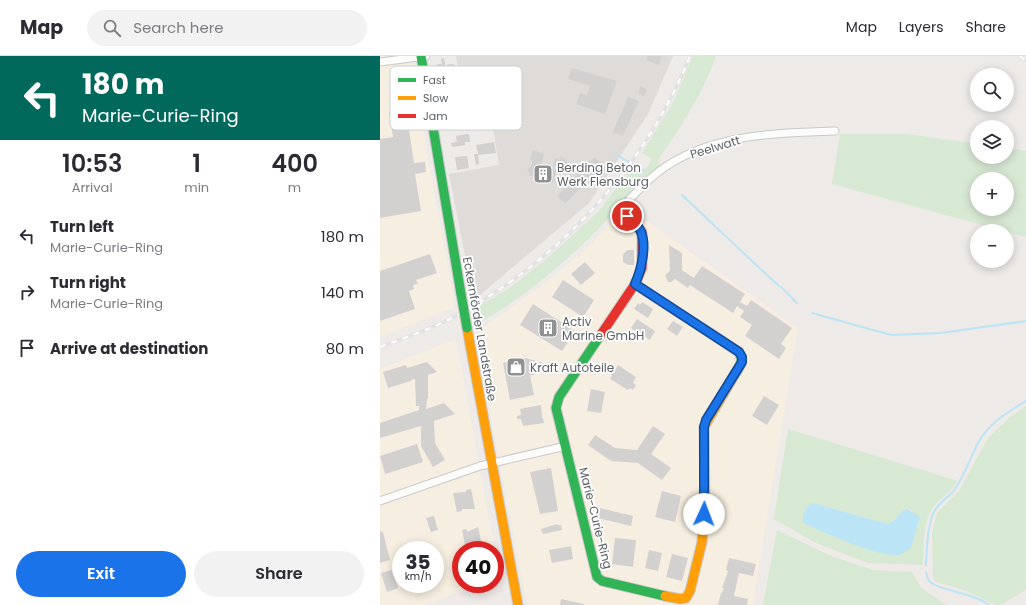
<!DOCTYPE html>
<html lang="en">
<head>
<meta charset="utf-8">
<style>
	body { margin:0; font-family:Poppins,sans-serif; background:#f2f2f3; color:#2b2b33; height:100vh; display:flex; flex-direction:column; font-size:15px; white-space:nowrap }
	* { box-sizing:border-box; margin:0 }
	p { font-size:13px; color:#7c7c81 }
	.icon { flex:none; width:22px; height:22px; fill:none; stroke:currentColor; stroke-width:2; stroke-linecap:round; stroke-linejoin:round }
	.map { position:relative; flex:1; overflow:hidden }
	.sheet { display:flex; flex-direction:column; background:#fff; width:380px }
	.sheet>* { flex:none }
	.banner { background:#00695c; color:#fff; overflow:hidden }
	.fabs { position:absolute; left:590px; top:12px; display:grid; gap:8px }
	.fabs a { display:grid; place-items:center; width:44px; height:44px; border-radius:50%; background:#fff; box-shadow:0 2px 10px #0003; font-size:20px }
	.speed { position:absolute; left:12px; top:485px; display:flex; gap:8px; font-size:20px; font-weight:700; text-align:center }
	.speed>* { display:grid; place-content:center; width:52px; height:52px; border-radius:50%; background:#fff; box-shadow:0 2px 10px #0003; line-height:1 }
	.speed small { font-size:10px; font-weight:400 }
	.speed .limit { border:6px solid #d22; background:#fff; color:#111 }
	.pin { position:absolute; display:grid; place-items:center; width:34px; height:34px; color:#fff; margin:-17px; border:2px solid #fff; border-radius:50%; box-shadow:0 1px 4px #0007 }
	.me { position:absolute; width:44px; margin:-22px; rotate:2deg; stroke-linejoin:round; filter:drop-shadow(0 0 3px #0008) }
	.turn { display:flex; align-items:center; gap:14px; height:84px; padding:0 16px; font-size:18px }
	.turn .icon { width:52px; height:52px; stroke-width:2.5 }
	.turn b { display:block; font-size:28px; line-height:34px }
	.eta { display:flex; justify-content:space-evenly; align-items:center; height:68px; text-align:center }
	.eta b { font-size:24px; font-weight:600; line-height:28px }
	.action { display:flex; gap:8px; margin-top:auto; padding:8px 16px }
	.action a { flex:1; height:46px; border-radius:24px; background:#1a73e8; color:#fff; font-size:16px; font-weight:600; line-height:46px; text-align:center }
	.action a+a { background:#f2f2f3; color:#2b2b33 }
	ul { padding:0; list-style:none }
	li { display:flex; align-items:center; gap:12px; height:56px; padding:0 16px }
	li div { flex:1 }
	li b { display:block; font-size:15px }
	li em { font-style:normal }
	header { display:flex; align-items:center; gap:24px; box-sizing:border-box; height:56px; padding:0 20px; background:#fff; border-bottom:1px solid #e1e1e2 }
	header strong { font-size:19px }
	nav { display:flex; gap:22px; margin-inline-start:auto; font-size:14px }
	.search { width:280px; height:36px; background:#f2f2f3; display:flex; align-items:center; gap:10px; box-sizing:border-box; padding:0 14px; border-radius:22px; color:#7c7c81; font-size:15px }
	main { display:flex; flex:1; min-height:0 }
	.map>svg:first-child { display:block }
	.commercial { fill:#f6eee0; fill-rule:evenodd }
	.industrial { fill:#dedbd8 }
	.green { fill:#d7e8d3; fill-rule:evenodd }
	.water { fill:#bbe4f6 }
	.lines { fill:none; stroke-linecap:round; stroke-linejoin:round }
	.stream { stroke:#bbe4f6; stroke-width:2 }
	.building { fill:#d3d1d0 }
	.street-casing { stroke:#c9c9c9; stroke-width:9 }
	.fast-casing { stroke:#c8c7c8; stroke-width:11 }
	.slow-casing { stroke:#c8c7c8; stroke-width:11 }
	.jam-casing { stroke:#c8c7c8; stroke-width:11 }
	.street { stroke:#fcfcfb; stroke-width:7 }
	.fast { stroke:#30b455; stroke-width:9 }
	.slow { stroke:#ff9f0a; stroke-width:9 }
	.jam { stroke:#e5322d; stroke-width:9 }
	.rail-casing { stroke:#e3e2e2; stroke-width:3.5 }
	.rail { stroke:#fff; stroke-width:2; stroke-dasharray:6; stroke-linecap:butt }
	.fast-bridge-casing { stroke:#c8c7c8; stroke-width:11; stroke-linecap:butt }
	.fast-bridge { stroke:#30b455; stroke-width:9 }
	.route-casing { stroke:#114b97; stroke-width:10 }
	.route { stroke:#1a73e8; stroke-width:7 }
	.labels { text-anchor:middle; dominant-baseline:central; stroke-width:3.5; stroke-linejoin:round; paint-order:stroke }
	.street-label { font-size:12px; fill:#5c6165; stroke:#fff }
	.poi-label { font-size:12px; fill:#5c6165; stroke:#fff; text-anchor:start }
	.key { fill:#fff; stroke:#ced0d1; stroke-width:1 }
	.key-label { font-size:11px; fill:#5c6165 }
</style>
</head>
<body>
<header>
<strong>Map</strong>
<div class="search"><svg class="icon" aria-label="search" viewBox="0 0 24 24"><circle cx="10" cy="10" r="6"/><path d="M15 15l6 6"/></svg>Search here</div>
<nav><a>Map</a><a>Layers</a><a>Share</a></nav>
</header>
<main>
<section class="sheet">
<div class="banner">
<div class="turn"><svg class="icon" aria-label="left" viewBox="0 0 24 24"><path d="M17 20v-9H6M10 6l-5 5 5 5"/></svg><div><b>180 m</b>Marie-Curie-Ring</div></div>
</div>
<div class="eta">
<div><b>10:53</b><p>Arrival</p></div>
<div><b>1</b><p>min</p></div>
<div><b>400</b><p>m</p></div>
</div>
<ul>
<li><svg class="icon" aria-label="left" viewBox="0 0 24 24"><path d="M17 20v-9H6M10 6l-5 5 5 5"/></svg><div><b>Turn left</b><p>Marie-Curie-Ring</p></div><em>180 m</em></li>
<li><svg class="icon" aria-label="right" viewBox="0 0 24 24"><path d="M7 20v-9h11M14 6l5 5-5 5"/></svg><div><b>Turn right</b><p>Marie-Curie-Ring</p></div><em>140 m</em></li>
<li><svg class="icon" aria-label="arrive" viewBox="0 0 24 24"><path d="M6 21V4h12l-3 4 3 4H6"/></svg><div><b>Arrive at destination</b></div><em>80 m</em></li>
</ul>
<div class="action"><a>Exit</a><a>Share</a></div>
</section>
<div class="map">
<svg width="646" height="549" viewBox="0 0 646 549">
	<rect width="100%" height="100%" fill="#edeae7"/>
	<path class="commercial" d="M0,0H30L74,244L73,252L0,281Z
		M247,151L418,272L373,549H147L95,277L171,223L212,187L243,153Z
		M76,283L115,494H81V528H102L43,549H0V313ZM21,494H55V528H21Z"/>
	<path class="industrial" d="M76,0H293L268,58L209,147L94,244L69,118L119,109L111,59L62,63L55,26L80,21Z"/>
	<path class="green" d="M313,0H336C323,38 300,72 278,104L280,111C254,134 232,160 207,184C175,215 135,248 96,268L94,253L128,233L164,205L218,156L252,112L263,117L272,103L262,97L294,45Z
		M460,78H527L597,88V101H627V92L646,95V181L452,128ZM597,123H627V153H597Z
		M646,350V534L619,549C612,549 593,537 584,534C575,531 565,528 556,526L553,521L552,477L557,457L579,435L608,382L629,362Z
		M408,373L578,425C571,434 563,441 555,449C542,464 544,491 543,509L488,507L436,487L394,463ZM433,447L508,468C520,466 520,449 533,455L480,490Z
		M397,474L451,500L493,514L532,516L542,533L567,549H383Z"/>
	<path class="water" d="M433,447L508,468C517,466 519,455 527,453L540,461L531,491C527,494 523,498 518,499C497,501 444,476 423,467C422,458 425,451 433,447Z"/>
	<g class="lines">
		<path class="stream" d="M235,98L264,115
			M302,139L335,170
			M337,172L373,206
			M374,207L399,230
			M401,231L417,247
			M432,257L511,279L561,277L646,265
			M546,509C547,492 547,474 553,458C557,447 569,442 575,433C585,419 590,402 598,387C609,367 628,356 646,345
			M546,516C547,518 547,523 549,525C556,534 595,537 609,549"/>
	</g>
	<path class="building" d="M268,0H282L279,9L266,4Z
		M64,2L67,19L62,20L63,24H57V16L59,15L57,8H62L61,3Z
		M69,8H74L76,17L69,18L67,9Z
		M192,12L237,25L225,58L196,48L200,37L207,39L210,30L188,23Z
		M261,30L267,34L264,40L258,37Z
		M248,41L259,45L243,80L233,76Z
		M26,54L34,107L45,106L46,116L35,118L41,155L0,162V83L13,81L9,56Z
		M86,78H89L90,86H85V89L72,91L71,87L77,86L76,80Z
		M114,86L116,97L98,99L99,108L96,109L94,98H98L96,89Z
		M153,94L164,98L161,109L177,114L173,127L149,119L150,116L147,115L149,111H151L153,105L150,104Z
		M87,100L89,112L77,114L75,101Z
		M181,101L186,103L185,105L189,107L186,114L173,110L175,102L180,104Z
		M214,101L223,109L185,148L177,140Z
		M289,189L302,197V214L314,222L322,210L365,238L360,246L367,250L371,244L412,272L401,288L406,292L399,303L365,280L372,269L360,261L364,255L357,250L353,257L310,229L308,232L295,223L291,226H288L285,219L290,215Z
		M248,194H254V209H248L243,206V198Z
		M50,198L57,217L36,224L38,228L33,229L34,233L29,235L35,253L0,265V215Z
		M205,206L215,217L201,229L191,218Z
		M183,224L214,244L203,261L172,241Z
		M262,246L273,253L268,262L254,253L258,247L260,249Z
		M153,248L195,275L182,295L140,269Z
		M257,263L275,275L270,284L251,272Z
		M293,265L303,271L297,280L287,273Z
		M146,302L163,307L160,318L153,316L154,319H150L154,339L130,344L123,307Z
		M47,306L57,316L48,319V343H47L46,353L64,347L75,358L54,365L55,387L65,404L53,411L41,390V370L0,382V367L39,354V350H36L35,323L31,324V325L8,332L3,316L26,309L27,312Z
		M238,309L256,321L253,327L256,329L253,334L250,332L248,334L230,323L232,319L230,318L233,312L235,314Z
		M211,333L225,336L221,357L207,355Z
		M384,340L399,349L387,369L372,360Z
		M161,349L162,362H163L164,367L143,370L141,363H137V360L141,359L140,353Z
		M273,370L285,378L271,398L291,412L282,424L258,407L231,405L208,389L215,379L235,392L257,394Z
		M37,388L43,406L5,418L0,400Z
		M171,412L178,455L160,458L150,416Z
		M91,433L95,453H82V455L77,456L73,437L86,436V434Z
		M282,435L301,440L295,466L275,461Z
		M220,452L253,460L251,470L218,462Z
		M54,460L58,474L51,476L46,462Z
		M177,468V469H181L182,474L163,478L161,473Z
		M98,471L103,494H86L82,474L87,473V476Z
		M0,475L3,476L10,504L0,507Z
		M235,482L256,484L253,511L232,508Z
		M191,490L193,503L172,507L169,494Z
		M269,494L282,497L278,515L265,512Z
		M292,498L308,502L302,525L286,521Z
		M349,502L376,508L373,520L359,517L354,540L368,543L367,549H338L341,537H342L344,532H342L348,515L346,514Z
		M12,514L18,532L7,536L1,517Z
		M181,543L204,548V549H180Z"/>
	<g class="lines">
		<g class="street-casing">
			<path id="street" d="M0,6L46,0
				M236,158C249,144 262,129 277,117C326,78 395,77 455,75
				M0,445L100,410L186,390"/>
		</g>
		<g class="fast-casing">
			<path id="fast" d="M41,0L81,238
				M255,228L359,296C364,305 360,310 355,318
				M222,277L179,341L176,352L217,521L222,525L285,540"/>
		</g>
		<g class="slow-casing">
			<path id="slow" d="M87,272L138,549
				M285,540L300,543L306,542L310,535L322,486L325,444L324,371L355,318"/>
		</g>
		<g class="jam-casing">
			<path id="jam" d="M222,277L255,228L262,212V176L240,154"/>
		</g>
		<use href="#street" class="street"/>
		<use href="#fast" class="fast"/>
		<use href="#slow" class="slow"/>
		<use href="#jam" class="jam"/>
		<g class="rail-casing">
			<path id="rail" d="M640,0L646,5
				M0,291C24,282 48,274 70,263C177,207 265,112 310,0"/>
		</g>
		<use href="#rail" class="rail"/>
		<g class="fast-bridge-casing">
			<path id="fast-bridge" d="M81,238L87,272"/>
		</g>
		<use href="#fast-bridge" class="fast-bridge"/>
	</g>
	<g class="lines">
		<g class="route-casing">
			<path id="route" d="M247,160C251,164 259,169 261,176C267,190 261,215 255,228L359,296L362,301V306L326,364L324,371V458"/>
		</g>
		<use href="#route" class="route"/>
	</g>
	<defs>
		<g id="building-square" transform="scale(1)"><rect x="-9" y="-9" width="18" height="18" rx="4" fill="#8f9192" stroke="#fff"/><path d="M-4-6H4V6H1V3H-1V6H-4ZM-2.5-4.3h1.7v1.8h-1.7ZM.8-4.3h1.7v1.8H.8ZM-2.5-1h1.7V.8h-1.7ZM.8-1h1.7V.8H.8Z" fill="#fff"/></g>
		<g id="shop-square" transform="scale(1)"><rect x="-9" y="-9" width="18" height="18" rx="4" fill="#8f9192" stroke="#fff"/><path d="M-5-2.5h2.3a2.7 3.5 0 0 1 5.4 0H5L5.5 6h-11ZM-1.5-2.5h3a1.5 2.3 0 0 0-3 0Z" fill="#fff"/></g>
	</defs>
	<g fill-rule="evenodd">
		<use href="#building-square" x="163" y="118"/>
		<use href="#building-square" x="168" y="272"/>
		<use href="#shop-square" x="136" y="311"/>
	</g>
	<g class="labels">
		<g class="street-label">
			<text transform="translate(335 91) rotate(-17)">Peelwatt</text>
			<text transform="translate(100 273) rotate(80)">Eckernförder Landstraße</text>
			<text transform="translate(216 462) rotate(76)">Marie-Curie-Ring</text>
		</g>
		<g class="poi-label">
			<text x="177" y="111">Berding Beton<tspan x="177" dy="14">Werk Flensburg</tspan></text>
			<text x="182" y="265">Activ<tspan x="182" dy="14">Marine GmbH</tspan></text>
			<text x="150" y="311">Kraft Autoteile</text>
		</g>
	</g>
	<rect x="10" y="10" width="132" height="64" rx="6" class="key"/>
	<rect x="18" y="22" width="18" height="4" fill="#30b455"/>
	<rect x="18" y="40" width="18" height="4" fill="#ff9f0a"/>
	<rect x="18" y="58" width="18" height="4" fill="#e5322d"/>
	<g class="key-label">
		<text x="43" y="28">Fast</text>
		<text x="43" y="46">Slow</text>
		<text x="43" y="64">Jam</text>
	</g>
</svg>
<div class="fabs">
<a><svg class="icon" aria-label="search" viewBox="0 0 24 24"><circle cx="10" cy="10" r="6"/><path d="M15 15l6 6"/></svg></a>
<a><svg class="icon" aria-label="layers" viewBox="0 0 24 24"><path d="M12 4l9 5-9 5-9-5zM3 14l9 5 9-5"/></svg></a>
<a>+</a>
<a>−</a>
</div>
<div class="speed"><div>35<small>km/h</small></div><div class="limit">40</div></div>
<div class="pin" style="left:247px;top:160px;background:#d93025"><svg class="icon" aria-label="arrive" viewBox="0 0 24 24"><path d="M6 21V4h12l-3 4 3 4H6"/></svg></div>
<svg class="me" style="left:324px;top:458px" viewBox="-20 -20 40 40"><circle r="19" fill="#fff"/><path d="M0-13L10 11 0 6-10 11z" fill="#1a73e8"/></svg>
</div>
</main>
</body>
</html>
